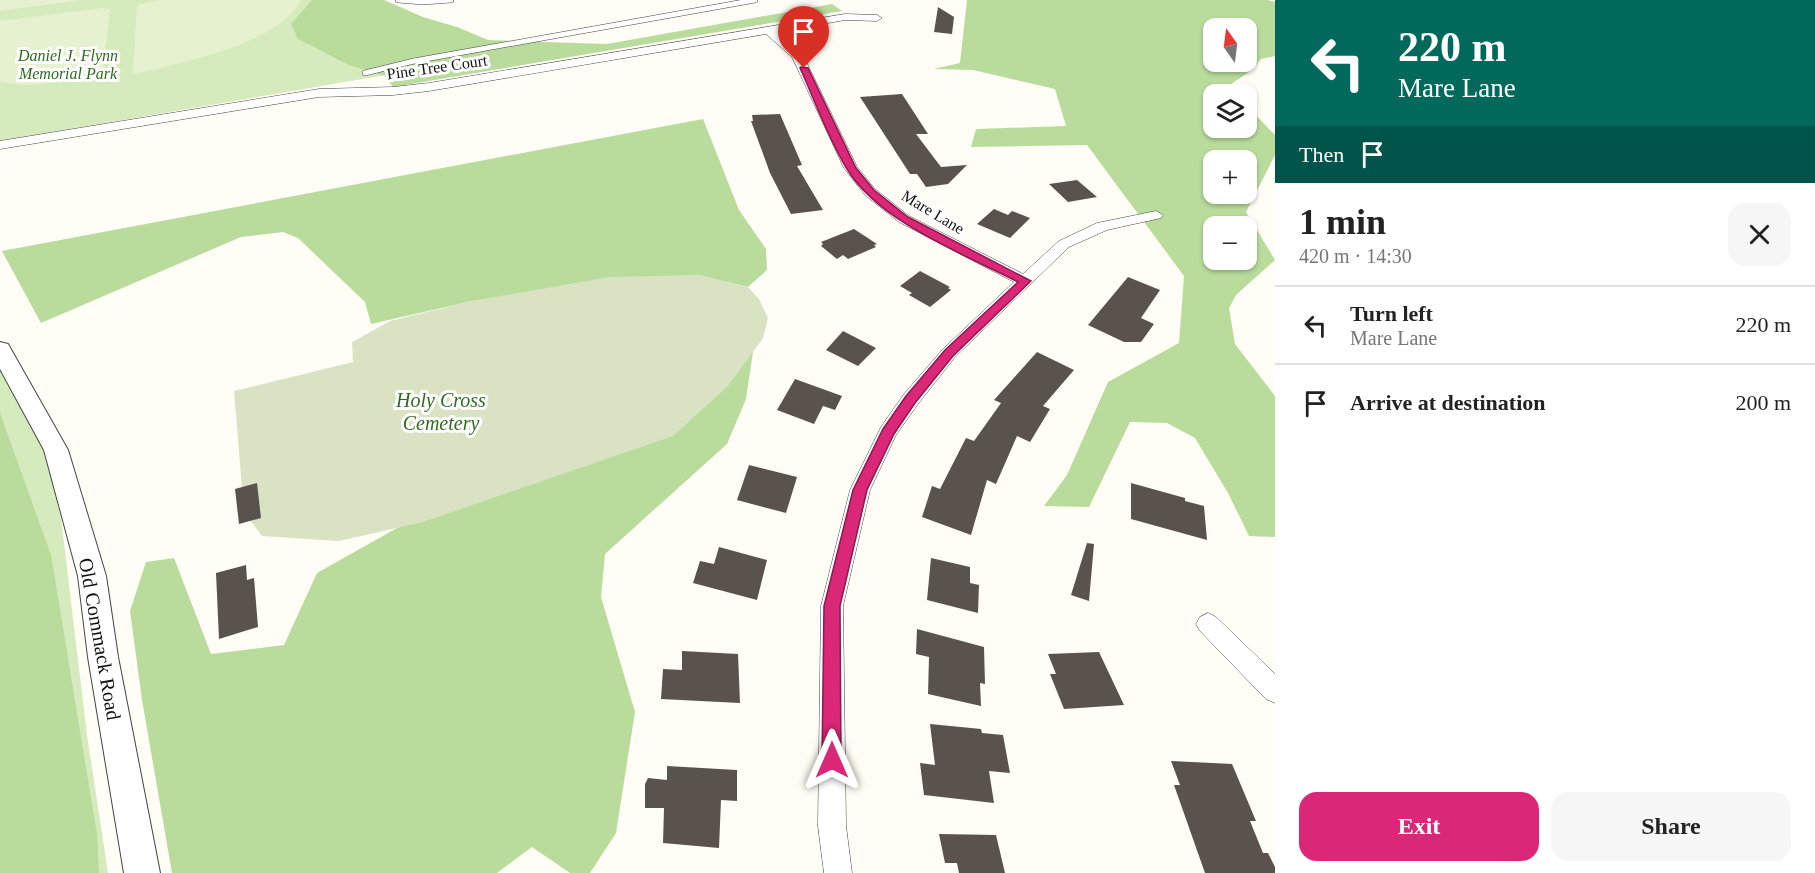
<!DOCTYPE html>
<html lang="en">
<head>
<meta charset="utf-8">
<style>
	body { margin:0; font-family:"Times New Roman",serif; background:#f6f6f6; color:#222; height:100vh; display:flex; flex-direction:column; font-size:22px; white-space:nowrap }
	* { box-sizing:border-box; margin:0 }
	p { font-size:20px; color:#767676 }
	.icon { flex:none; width:33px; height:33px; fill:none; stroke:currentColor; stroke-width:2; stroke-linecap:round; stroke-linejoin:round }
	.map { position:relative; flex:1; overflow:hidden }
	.drawer { display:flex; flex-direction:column; background:#fff; width:540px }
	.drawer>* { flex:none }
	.banner { background:#00695c; color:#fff; overflow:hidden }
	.needle { width:39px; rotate:346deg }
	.controls { position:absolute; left:1203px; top:18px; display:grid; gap:12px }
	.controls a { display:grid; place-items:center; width:54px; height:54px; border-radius:12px; background:#fff; box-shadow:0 2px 4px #0004; font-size:30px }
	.pin { position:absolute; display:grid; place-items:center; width:51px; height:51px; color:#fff; margin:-62px -26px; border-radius:50% 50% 50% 0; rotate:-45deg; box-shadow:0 0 6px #0007 }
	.pin .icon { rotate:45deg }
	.me { position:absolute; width:66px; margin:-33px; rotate:0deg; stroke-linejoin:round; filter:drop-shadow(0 0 4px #0008) }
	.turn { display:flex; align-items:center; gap:21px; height:126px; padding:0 24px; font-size:27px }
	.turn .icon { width:78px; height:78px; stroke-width:2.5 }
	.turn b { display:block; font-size:42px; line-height:51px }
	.then { display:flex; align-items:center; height:57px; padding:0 24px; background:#0003; gap:12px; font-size:22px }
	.round { display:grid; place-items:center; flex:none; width:63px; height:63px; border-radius:18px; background:#f6f6f6 }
	.summary { display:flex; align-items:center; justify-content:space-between; height:102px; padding:0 24px }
	h1 { font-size:36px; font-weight:700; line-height:45px }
	.action { display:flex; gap:12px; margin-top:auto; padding:12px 24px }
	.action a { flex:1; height:69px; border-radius:18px; background:#db2777; color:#fff; font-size:24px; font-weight:700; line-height:69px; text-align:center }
	.action a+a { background:#f6f6f6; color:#222 }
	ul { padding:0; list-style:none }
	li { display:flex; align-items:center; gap:18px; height:78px; padding:0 24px; border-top:2px solid #e0e0e0 }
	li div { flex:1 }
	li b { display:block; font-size:22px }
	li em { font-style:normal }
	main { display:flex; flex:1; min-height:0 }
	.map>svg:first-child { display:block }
	.green { fill:#d5ebbd }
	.forest { fill:#b9dc9c; fill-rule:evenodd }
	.cemetery { fill:#d9e3c4 }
	.pitch { fill:#e6f2cf }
	.building { fill:#5a524d }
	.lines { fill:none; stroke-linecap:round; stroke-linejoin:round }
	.service-casing { stroke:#444; stroke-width:6 }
	.minor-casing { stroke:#444; stroke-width:1 }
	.tertiary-casing { stroke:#444; stroke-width:2 }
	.service { stroke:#fff; stroke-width:5 }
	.minor { fill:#fff; fill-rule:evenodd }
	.tertiary { fill:#fff; fill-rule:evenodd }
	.route { fill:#db2777; stroke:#8e194d; stroke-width:1.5 }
	.labels { text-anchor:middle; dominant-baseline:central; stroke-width:6; stroke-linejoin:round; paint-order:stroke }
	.far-park-label { font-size:16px; font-style:italic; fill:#2f6b1f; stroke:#fff }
	.far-street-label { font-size:16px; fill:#111; stroke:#fff }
	.park-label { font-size:20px; font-style:italic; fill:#2f6b1f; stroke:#fff }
	.street-label { font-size:20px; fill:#111; stroke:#fff }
</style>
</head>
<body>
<main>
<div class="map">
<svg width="1275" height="873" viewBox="0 0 1275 873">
	<rect width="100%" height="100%" fill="#fffdf5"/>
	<path class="green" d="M0,0H359L398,73L0,141Z
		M0,359L43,445L61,518L87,735L108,873H0Z"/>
	<path class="forest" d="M312,0H384L423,17L457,27L488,40L607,44L832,4L842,11L393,87L385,76L349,65L298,39L291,24Z
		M967,0H1268L1275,2V56L1261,59L1252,70L1228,86L1236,94H1214V128H1246L1247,106L1275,135V155L1246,212L1275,260L1236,295L1229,308L1235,344L1275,396V537L1249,536L1228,493L1195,438L1167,423L1130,422L1089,507L1044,506L1067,475L1108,382L1179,343L1184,276L1087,145L971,147L976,129L1066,126L1055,89L973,70L934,69L960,63ZM1214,28H1246V62H1214ZM1214,160H1246V194H1214ZM1214,226H1246V260H1214Z
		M703,119L739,210L766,249L767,270L748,287L698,275L472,301L371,324L365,302L298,238L283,232L241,237L41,323L2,251Z
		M753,352L746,399L727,444L605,554L601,597L635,712L616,833L590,873H570L532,847L497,873H172L142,700L130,611L146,562L174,558L211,654L284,645L317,573L397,528Z
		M0,413L51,555L97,834L99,873H0Z"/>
	<path class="cemetery" d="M698,275L748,287L759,299L768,318L763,338L728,386L673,436L423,522L339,541L262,536L244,512L234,391L353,362L352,342L390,321L472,301L610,277Z"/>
	<path class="pitch" d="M0,0H80L0,11Z
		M160,0H301C281,43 176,65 133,74L137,5Z
		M103,8L110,9L102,79L26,85L0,82V21Z"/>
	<path class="building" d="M938,7L954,17L952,34L934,32Z
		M902,94L928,134H916L941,167L967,165L948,184L926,187L917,174H910L860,97Z
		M780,114L802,165L797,166L823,210L791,214L770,173L751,121H753L752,115Z
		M1077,180L1097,197L1068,202L1049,184Z
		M994,209L1008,215L1012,211L1030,218L1010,238L977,224Z
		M854,229L877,244L874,245L876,247L848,259L843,255L837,259L821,246L823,244L821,242Z
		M920,271L950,287L948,288L951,290L930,307L909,295L912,293L900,286Z
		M1128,277L1160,290L1141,318L1154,324L1141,342H1124L1088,325Z
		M843,331L876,348L858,366L826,350Z
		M1037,352L1074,370L1043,406L1050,409L1030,442L1017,436L996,484L987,480L971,535L922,517L932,486L940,489L966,438L974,441L1001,403L994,400Z
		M795,379L842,396L835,410L823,406L814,424L777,410Z
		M749,465L797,477L786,513L737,500Z
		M257,483L261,518L239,524L235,489Z
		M1131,483L1185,498V501L1204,506L1207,540L1131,519Z
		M1087,543L1094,544L1089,601L1071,595Z
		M719,547L767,560L757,600L693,583L700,561L714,564Z
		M931,558L970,567V583L979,585L978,613L927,600Z
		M246,565L247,580L254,578L258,627L219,639L216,573Z
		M917,629L984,647L985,684L980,683L981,706L928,694L929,657L916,654Z
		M682,651L738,654L740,703L661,699L663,669L682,670Z
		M1099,652L1124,705L1064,709L1050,674H1056L1048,654Z
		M930,724L981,729L982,733L1003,735L1010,773L989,771L994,803L924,795L920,763L935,765Z
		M1171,761L1232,764L1256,821H1250L1263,853H1268L1275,867V873H1205L1174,785H1180Z
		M667,766L737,770V801L721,800L719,848L663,843L664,808H645V784L648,778L667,780Z
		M939,834L996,835L1005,873H959L957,863H945Z"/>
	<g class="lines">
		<g class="service-casing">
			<path id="service" d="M398,0L423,2L451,0
				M365,73L414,61L755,0"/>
		</g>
		<g class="minor-casing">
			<path id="minor" d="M845,14L877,15L882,18L877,21L845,20L778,32L803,55L857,167L875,189L909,216L1023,274L1059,241L1097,223L1156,211L1163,215L1161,218L1107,230L1069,247L955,357L918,404L896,435L870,490L843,606L846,826L852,873H824L818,826L821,606L850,490L881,427L904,394L943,349L1014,282L899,222L865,195L844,168L792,57L766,34L429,91L393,95L319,97L0,149V141L319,89L393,87L429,83Z
				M1208,613L1216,617L1275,674V703L1266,699L1200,631L1196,624L1200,617Z"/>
		</g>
		<g class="tertiary-casing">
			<path id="tertiary" d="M0,342L8,344L68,450L106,576L118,657L160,873H124L88,657L78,576L44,450L0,369Z"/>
		</g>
		<use href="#service" class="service"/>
		<use href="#minor" class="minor"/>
		<use href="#tertiary" class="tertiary"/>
	</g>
	<path class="route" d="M801,67L808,68L856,168L874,190L908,217L1031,281L953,356L915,403L894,434L867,490L840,606L841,760L838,766L832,769L825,766L822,760L824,606L853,490L883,429L906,396L945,350L1018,282C964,254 879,222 847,169C828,138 815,101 800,68Z"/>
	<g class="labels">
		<g class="far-park-label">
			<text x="68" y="55">Daniel J. Flynn<tspan x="68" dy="18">Memorial Park</tspan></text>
		</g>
		<g class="far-street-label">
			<text transform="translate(437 67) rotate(-8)">Pine Tree Court</text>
			<text transform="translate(933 212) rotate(31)">Mare Lane</text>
		</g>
		<g class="park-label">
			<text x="441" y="400">Holy Cross<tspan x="441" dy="23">Cemetery</tspan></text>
		</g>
		<g class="street-label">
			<text transform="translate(100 639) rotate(80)">Old Commack Road</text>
		</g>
	</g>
</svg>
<div class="controls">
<a><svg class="needle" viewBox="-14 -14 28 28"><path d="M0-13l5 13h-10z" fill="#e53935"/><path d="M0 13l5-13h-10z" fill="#767676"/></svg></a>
<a><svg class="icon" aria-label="layers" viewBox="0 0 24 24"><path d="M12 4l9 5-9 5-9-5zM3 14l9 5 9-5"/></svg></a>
<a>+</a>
<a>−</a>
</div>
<div class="pin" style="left:804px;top:68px;background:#d93025"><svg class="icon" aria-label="arrive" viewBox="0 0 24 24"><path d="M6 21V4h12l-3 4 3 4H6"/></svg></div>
<svg class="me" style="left:832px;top:760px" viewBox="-20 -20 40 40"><path d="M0-17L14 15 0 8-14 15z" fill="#db2777" stroke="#fff" stroke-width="4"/></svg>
</div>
<section class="drawer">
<div class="banner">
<div class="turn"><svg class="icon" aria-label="left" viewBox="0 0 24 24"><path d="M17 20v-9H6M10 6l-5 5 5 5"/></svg><div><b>220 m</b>Mare Lane</div></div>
<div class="then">Then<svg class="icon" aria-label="arrive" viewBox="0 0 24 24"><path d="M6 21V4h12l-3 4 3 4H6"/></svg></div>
</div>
<div class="summary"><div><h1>1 min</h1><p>420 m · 14:30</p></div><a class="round"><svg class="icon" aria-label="close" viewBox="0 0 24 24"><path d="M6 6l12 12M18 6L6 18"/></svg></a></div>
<ul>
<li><svg class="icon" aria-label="left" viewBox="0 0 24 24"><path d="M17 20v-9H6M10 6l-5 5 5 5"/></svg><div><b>Turn left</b><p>Mare Lane</p></div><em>220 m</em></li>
<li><svg class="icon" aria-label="arrive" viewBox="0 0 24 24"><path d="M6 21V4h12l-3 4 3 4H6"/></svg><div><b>Arrive at destination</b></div><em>200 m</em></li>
</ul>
<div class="action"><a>Exit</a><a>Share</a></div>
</section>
</main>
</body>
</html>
